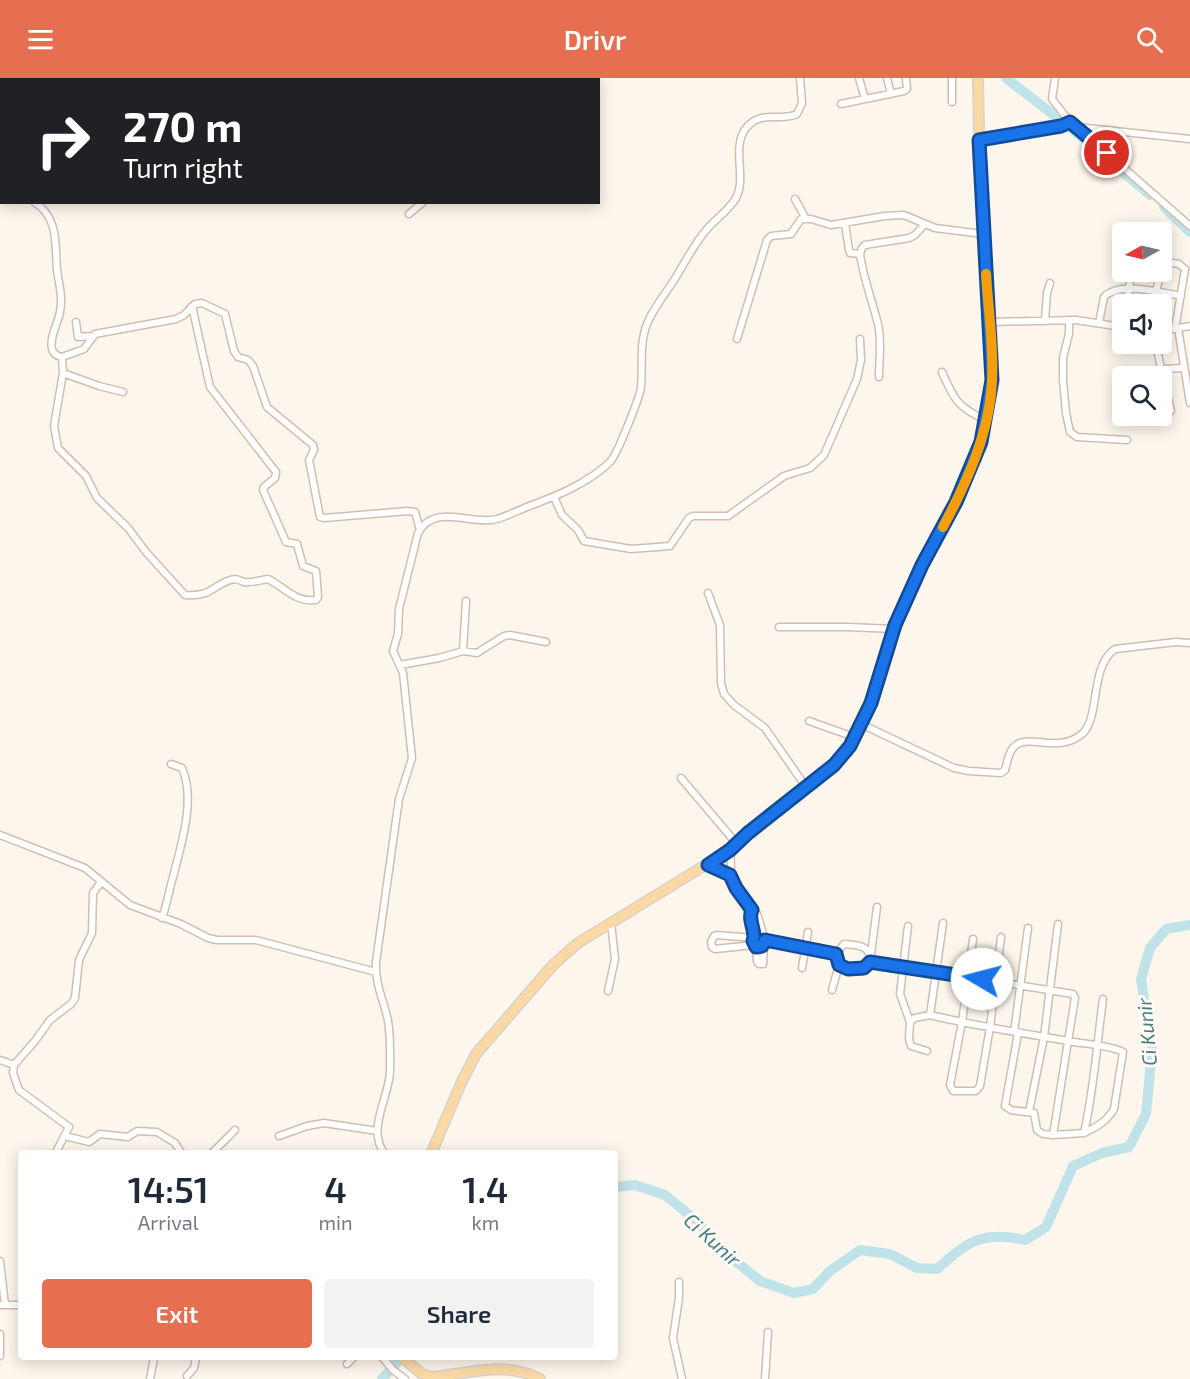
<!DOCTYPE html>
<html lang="en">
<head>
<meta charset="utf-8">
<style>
	body { margin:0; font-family:"Exo 2",sans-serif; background:#f2f2f3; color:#1f2937; height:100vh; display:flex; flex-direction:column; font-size:22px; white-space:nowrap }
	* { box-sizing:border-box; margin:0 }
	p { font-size:20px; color:#747a83 }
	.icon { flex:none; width:33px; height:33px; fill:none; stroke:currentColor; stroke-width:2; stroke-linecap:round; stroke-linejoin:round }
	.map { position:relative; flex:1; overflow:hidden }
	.sheet { position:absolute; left:18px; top:1072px; width:600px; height:210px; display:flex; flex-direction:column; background:#fff; border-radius:6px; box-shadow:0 3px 15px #0003 }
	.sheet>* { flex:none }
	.banner { position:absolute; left:0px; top:0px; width:600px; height:126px; box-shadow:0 3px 15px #0003; background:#202124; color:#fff; overflow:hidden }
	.needle { width:39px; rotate:262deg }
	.buttons { position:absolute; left:1112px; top:144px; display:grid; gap:12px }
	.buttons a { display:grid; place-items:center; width:60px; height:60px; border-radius:6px; background:#fff; box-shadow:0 3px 15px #0003; font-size:30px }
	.pin { position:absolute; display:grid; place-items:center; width:51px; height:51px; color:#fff; margin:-26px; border:3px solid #fff; border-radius:50%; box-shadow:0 2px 6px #0007 }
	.me { position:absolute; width:66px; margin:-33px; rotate:278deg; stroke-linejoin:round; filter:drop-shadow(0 0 4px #0008) }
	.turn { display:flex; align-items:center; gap:21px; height:126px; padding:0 24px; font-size:27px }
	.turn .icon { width:78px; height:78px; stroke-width:2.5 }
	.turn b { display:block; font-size:42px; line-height:51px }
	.eta { display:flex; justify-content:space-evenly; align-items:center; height:102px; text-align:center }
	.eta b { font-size:36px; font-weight:600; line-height:42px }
	.primary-button { display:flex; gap:12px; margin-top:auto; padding:12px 24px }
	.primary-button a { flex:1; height:69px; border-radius:6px; background:#e76f51; color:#fff; font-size:24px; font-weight:600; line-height:69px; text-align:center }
	.primary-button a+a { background:#f2f2f3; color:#1f2937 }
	header { display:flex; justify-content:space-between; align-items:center; height:78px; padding:0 24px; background:#e76f51; color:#fff; font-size:27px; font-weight:600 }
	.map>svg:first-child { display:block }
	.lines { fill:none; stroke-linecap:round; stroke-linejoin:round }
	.river { stroke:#bfe3e8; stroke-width:10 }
	.street-casing { stroke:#d1beb0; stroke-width:9 }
	.primary-casing { stroke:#dad1cd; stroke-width:12 }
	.street { stroke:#fff; stroke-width:6 }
	.primary { stroke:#fbd9a5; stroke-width:9 }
	.route-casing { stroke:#114b97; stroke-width:15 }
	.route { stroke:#1a73e8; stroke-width:10 }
	.slow { stroke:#f59e0b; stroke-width:10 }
	.labels { text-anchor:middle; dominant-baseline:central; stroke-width:6; stroke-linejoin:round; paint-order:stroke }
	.water-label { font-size:20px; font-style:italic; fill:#437c86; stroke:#fffaf3 }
</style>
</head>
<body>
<header><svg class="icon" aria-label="menu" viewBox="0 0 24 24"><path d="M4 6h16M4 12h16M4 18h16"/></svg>Drivr<svg class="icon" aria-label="search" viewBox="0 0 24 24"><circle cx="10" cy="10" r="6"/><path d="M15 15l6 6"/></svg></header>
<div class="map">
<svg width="1190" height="1301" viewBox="0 0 1190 1301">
	<rect width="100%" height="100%" fill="#fdf6ec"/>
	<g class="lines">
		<path class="river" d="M1006,0L1087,63L1150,117
			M1164,129L1190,154
			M615,1109L635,1107L665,1117L698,1144L723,1173L760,1203L794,1215L813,1211L830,1193L860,1172L890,1176L917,1190L937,1191C967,1164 982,1152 1025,1162L1046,1149L1073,1088L1102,1075L1129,1069L1146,1036L1152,973L1141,901L1150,870L1166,851L1190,847
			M382,1301L401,1280"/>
		<g class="street-casing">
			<path id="street" d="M496,0V2
				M542,0V2
				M859,0L865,21
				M887,0L891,16
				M952,0V24
				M1055,0L1052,21L1070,44
				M5,2L7,0
				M464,2L471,0
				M0,7L2,5
				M841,26L904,13L907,11L906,0
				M1077,49L1190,148
				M979,62L1061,48L1070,44L1077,49L1190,61
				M0,73L2,72
				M0,112H2
				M795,121L806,141
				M34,124C59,139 55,167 57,192C59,207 63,219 60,234C58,245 49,260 52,271C53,276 57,278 62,279L84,271L95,256L176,241L184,237L195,226L202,225L225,236L234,273L238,279L248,282L253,288L267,329L313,367L314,372L309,382L320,439L324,440L408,433L415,434L420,452
				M409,136L423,124
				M845,146L849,172L850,175L860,176C863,199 872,222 878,246C882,262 879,281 879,299
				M860,176L862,170L865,167L909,160L915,157L925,146
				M1161,183L1179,186L1185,191L1175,251
				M1127,226L1131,194
				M1156,226V213L1161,194
				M1045,242L1047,215L1050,205
				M1069,242V256L1063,280V302L1066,335L1070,354L1077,359L1127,362
				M76,244L78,259L93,258
				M989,244L1076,242L1122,249
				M1099,245L1104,219C1120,203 1160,214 1181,218
				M1178,250L1190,325
				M1161,253L1190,248
				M737,261L767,162L771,158L791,156L801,141H811L831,147L885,138L904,137L935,150L983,156
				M1156,266L1161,291L1184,290
				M62,279L63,295L54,348L58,370L86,398L97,420L128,450L146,474L185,517C210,519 211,509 230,502C236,500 239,502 244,504C253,505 260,502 268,501C284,509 296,525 316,522L318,519L316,493L303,488L297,466L286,464L263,412L264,409L275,400L276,394L210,309L192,228
				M1161,291L1171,333
				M942,294C954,322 958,329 985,342
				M63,295L99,308L123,314
				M554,419L562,437L578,452L584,463L631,471L670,468L689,440L693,438H728L784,398L810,390L824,377L857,301L861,282L860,261
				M708,515L720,547L721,605L724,616L734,627L765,650L806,709
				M779,549H848L894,551
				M463,573L466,523
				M400,587L439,580L463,573L477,575L504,558L510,557L546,564
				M809,643L854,659
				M861,646L954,690L969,693L1001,695L1005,692C1007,685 1008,676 1013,670C1026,653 1057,677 1082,656C1101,639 1089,589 1115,571L1176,564L1190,565
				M681,700L737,766
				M0,757L85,790L130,827L181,846L208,860L217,862H256L376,894
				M730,772L731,788L730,797L736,810L757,836L765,862L762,868H755L753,863L755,858L763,859
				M708,787L730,797
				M752,832L750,838L755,858
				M162,840C167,826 169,813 173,799C181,767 196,722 182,690L171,686
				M943,845L930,937C976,948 1022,955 1068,963C1084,966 1110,967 1123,974L1114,1031C1107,1043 1097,1049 1084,1055C1094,1011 1097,965 1103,921
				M908,848L900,916L910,944
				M754,860L717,857L714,858L711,864L712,869L715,871L754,867
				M973,861L962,944L950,1007L953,1013H976L980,1008L990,949L1001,859
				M765,862L836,876L844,866C857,867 871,867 870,883L1073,916L1075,920L1053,1057L1084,1055
				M756,869L757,883L759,886H763L764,866
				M836,876L839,887L848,891L864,890L870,883
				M871,876L877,829
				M802,890L808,854
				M832,912L839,887
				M608,913L615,881L611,845
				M1014,954L1028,850
				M1018,955L1005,1028L1011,1032L1034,1035L1037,1052L1043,1056L1053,1057
				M927,973L911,968L909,961L910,944L915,940L930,937
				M0,982L14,987L13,995L19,1012L69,1049L55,1076
				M14,987L35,963L50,942L71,926L75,920L79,882L92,855L93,815L101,804
				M1029,1034L1044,959L1058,846
				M65,1058L89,1064L100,1056L128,1059L137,1053L157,1054L175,1065L182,1076
				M279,1058L307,1048L324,1045L377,1053
				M211,1076L235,1052
				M385,1076C366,1053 389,1019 390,994C390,979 391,953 387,938C382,919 375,904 376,884L399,721L412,680L403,595L393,573L398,556L399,531L418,455C435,424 471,448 497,441C507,438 517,433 527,429C556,418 587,406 610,384C617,377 640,319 641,309C643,288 639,266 647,246C653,230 667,214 676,199C686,183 695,164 708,150C717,140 729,132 736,120C747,100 731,69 746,50C762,31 780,44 797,36L802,25L800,0
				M0,1183L5,1227
				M679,1204V1220L673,1260L682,1301
				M0,1227H21
				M0,1256V1278
				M383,1280L393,1292L405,1301
				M347,1286L353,1280
				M187,1298L194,1290L196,1280
				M150,1301L154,1280
				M765,1301L768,1254"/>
		</g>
		<g class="primary-casing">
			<path id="primary" d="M431,1076L462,1003L476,976L553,887L578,865L730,772C754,750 780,729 806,709C821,697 839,685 849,668C873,631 879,587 896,546C927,465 985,393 992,303C995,269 988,230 986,195C981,130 979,65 978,0
				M403,1280L422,1296L432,1299C469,1296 504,1282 540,1301"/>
		</g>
		<use href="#street" class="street"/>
		<use href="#primary" class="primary"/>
	</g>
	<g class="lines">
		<g class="route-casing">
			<path id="route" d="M982,901L870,884L864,890L848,891L839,887L836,876L765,862L762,868L756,869L753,863C757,854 747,842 752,832L736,810L730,797L708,787L730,772L748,755L834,687L850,668L871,625L895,547L922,487L956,424L981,364L992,302L979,62L1061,48L1070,44L1107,75"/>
		</g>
		<use href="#route" class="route"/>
		<path class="slow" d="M943,449C967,404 990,354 992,302C994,267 988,231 986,196"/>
	</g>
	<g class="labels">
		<g class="water-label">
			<text transform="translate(1146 954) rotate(-95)">Ci Kunir</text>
			<text transform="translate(713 1161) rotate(42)">Ci Kunir</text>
		</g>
	</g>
</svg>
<div class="buttons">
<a><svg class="needle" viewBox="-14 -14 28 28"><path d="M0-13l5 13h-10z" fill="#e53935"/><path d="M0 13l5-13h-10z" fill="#747a83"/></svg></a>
<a><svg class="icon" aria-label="sound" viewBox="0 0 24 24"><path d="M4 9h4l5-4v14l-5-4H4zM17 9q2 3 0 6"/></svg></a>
<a><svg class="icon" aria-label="search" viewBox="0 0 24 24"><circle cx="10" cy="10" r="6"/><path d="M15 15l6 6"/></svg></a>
</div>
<div class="pin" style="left:1107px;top:75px;background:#d93025"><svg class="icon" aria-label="arrive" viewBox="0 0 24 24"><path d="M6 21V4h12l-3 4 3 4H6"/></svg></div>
<svg class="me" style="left:982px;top:901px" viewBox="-20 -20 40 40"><circle r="19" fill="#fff"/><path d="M0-13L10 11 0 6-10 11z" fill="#1a73e8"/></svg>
<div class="banner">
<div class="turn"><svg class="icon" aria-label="right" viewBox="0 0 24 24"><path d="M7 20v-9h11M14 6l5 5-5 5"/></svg><div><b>270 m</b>Turn right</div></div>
</div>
<section class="sheet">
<div class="eta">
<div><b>14:51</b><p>Arrival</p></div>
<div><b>4</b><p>min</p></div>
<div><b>1.4</b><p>km</p></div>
</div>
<div class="primary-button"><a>Exit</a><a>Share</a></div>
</section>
</div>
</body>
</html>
